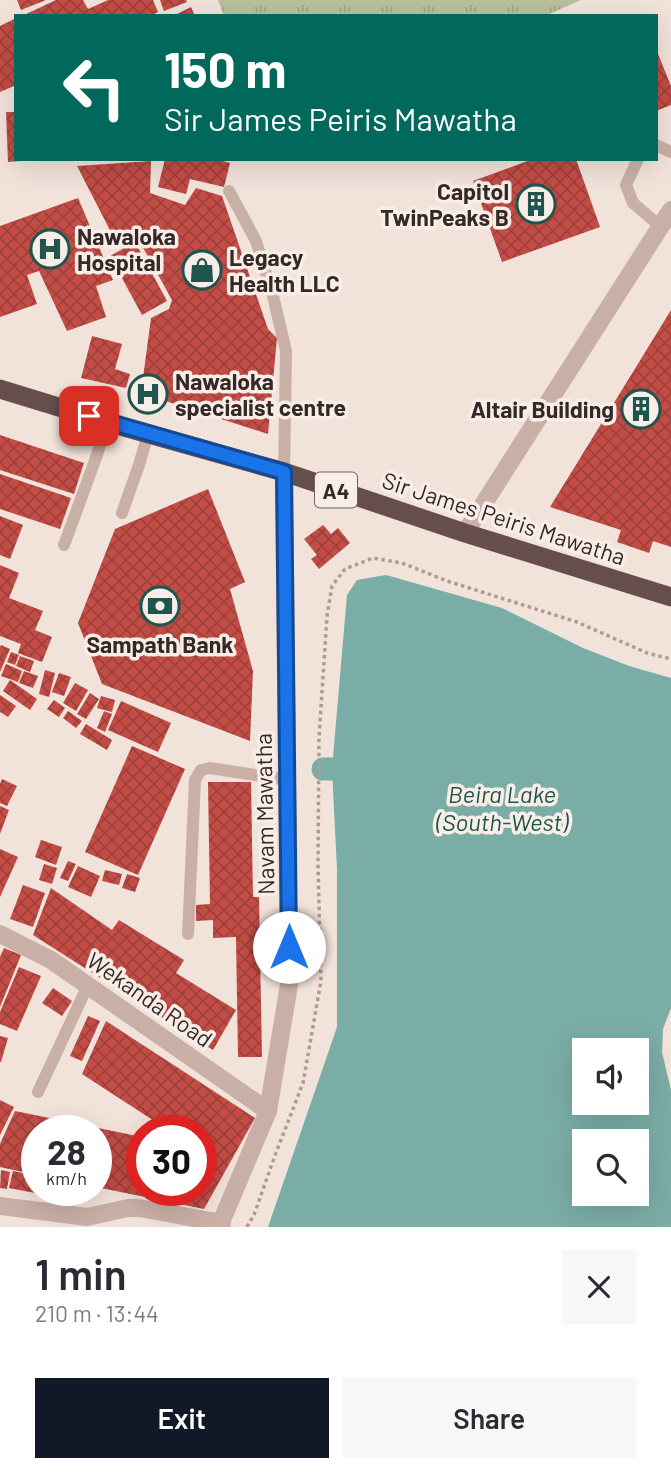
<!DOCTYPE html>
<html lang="en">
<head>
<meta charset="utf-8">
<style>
	body { margin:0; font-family:Barlow,sans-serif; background:#f7f7f7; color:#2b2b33; height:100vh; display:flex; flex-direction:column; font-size:26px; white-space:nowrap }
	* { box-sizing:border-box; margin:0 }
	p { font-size:23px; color:#7c7c81 }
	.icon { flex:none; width:38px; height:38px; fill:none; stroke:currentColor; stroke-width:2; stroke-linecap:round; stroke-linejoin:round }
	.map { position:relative; height:1227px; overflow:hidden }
	.details { display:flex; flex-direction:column; background:#fff; flex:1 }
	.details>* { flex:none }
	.top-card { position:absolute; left:14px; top:14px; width:644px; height:147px; border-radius:0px; box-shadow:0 7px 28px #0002; background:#00695c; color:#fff; overflow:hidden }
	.buttons { position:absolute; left:572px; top:1038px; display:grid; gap:14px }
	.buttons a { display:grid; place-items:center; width:77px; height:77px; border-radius:0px; background:#fff; box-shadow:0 7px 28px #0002; font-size:35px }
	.speed { position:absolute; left:21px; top:1115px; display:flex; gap:14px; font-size:35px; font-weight:700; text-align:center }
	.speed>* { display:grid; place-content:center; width:91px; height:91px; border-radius:50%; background:#fff; box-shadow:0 7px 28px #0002; line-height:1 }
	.speed small { font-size:18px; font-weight:400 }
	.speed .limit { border:10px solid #d22; background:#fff; color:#111 }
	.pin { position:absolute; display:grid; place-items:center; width:60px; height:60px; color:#fff; margin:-30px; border-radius:14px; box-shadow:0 4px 10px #0006 }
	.me { position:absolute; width:77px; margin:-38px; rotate:0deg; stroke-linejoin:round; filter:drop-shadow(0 0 5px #0008) }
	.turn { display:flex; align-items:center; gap:24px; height:147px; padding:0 35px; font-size:32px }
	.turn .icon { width:91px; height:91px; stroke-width:2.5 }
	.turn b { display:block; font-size:49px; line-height:60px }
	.round { display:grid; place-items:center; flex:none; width:74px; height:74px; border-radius:0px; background:#f7f7f7 }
	.summary { display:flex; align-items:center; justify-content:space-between; height:119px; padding:0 35px }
	h1 { font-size:42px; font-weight:600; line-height:52px }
	.action { display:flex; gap:14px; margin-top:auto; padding:14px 35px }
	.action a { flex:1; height:80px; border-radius:0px; background:#111827; color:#fff; font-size:28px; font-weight:600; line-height:80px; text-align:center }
	.action a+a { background:#f7f7f7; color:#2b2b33 }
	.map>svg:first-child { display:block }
	.grass { fill:url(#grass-tufts) }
	.water { fill:#7aada6; fill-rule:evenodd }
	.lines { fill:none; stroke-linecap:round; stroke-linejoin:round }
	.canal { stroke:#7aada6; stroke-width:23 }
	.building { fill:url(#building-cross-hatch) }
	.path { stroke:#b49991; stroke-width:3.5; stroke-dasharray:3.5 3.5; stroke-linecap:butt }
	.service { stroke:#c9b0a7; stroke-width:12 }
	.minor { stroke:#c9b0a7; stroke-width:18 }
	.trunk { stroke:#664f4b; stroke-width:19 }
	.route-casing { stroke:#114b97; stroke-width:18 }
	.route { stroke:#1a73e8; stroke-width:12 }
	.labels { text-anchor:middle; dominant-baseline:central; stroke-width:7; stroke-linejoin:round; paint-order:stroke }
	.shield { fill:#f9ede7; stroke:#706461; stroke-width:2 }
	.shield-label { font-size:21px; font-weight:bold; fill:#352927 }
	.poi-label { font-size:23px; font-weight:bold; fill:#352927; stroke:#f9ede7; text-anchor:start }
	.street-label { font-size:23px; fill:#352927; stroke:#f9ede7 }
	.water-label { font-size:24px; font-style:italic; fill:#1e564f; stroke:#f9ede7 }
</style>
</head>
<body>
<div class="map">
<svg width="671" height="1227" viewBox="0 0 671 1227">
	<defs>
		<pattern id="grass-tufts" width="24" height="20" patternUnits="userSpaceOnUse" patternTransform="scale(1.75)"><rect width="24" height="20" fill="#bac09b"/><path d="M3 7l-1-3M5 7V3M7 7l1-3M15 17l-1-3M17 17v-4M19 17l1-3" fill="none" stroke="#a0a586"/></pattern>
		<pattern id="building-cross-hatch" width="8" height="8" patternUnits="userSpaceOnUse" patternTransform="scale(1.75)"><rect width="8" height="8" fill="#c34d46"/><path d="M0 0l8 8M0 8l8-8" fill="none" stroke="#9f403a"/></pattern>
	</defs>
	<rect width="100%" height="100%" fill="#f1e2da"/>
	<path class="grass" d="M218,0H581L545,16H224Z"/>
	<path class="water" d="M386,575L502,608L583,648L629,666L671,678V1008L663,1029L662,1052L671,1090V1227H268L337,1027V869L332,769L347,595L357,580ZM584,1050H637V1102H584ZM584,1141H637V1194H584Z"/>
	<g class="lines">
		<path class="canal" d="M323,769H332"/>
	</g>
	<path class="building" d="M17,0H46L21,10Z
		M56,0H83L88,9L108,0H153L158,12L150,16H22Z
		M160,0H186L187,2L164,11Z
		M191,7L195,16H173Z
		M16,18V85L0,92V26Z
		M656,49L671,86V105L656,111Z
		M6,112H16V159H21V161L8,162Z
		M165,159H216L230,163L224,187L190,179L186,194L158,187Z
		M533,159H576L600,227L502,262L473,181Z
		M151,161L150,193L185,205L196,188L222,196L268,329L277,338L268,434L141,393L151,318L169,309L172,300L135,233L115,240L77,166Z
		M78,198L113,280L96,286L106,317L67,331L39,271L27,275L37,304L0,317V226Z
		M135,242L167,301L142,315L110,256Z
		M671,310V547L653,541L649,553L617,542L621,530L550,507Z
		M92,336L122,344L115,369L130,374L126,388L81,378Z
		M0,435L84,463L74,494L0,470Z
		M0,474L71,498L60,529L0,509Z
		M208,489L245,582L230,589L253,671L250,741L102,684L78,623L115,529Z
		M0,516L23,525L10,559L0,555Z
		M323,525L331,534L338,528L350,543L319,569L311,559L317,555L304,539Z
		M0,565L19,573L9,598L43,611L35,630L52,637L42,662L18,653L21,644L0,636Z
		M1,645L10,649L0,672V647Z
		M11,652L19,655L15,665L7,662Z
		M20,656L34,661L30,672L16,666Z
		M6,664L22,671L18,682L1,676Z
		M45,670L55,673L49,697L39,694Z
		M24,671L38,676L33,688L19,683Z
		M59,673L71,677L64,696L52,692Z
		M10,680L37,699L30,710L3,691Z
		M75,683L88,690L76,711L63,703Z
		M90,693L99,699L86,719L77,714Z
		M0,695L16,706L8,717L0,712Z
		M101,696L115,700L112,712L97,708Z
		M54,700L65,708L59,717L47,709Z
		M121,701L171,723L158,752L108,730Z
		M68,711L82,721L76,728L63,718Z
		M104,711L112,714L105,732L97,728Z
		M86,724L112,740L107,750L80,734Z
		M132,746L185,769L138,875L85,852Z
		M2,779L17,786L7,806L0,803V784Z
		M208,782H251L253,897H259L262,1057H238L236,937L213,938V920L196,921V905L210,904Z
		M0,806L9,810L0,834Z
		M41,840L62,847L56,865L35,857Z
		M0,849L18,857L0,897Z
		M68,861L76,864L68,881L60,878Z
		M44,864L57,868L52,884L39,880Z
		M78,866L100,876L91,897L68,887Z
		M105,870L122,874L119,885L102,881Z
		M127,874L140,878L135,892L122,888Z
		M23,885L45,893L33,927L10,919Z
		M51,888L112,930L119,920L184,960L176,973L236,1010L213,1050L33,935Z
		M4,948L21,955L0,1007V957Z
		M19,967L41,976L17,1031L0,1024V1012Z
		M53,988L72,1001L62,1016L42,1003Z
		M88,1016L100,1021L82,1061L70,1056Z
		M106,1021L255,1118L204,1209L96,1187V1130H37V1175L0,1167V1144L15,1111L142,1137V1190H201V1130H168L82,1074Z
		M0,1036L8,1038L1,1062H0Z
		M0,1100L14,1107L0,1135Z
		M1,1170L10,1172L7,1189L0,1188Z
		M13,1171L37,1176L35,1193L9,1188Z"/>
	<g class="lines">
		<path class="path" d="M247,1227L254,1215L274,1158L303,1083L321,981L318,866L319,738L327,616L332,586L345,569L373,558L402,563L447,581L577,622L647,653L671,659"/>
		<path class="service" d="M656,145L671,152
			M638,159L626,185L633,203L660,226
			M229,191L256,241L273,296L286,351L284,472
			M122,513L139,465L148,434
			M64,545L97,455L107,422
			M188,934L195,780L201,770L210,768L288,780
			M38,1092L88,985"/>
		<path class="minor" d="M465,533L671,210
			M0,934L51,960L268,1111
			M0,1206L87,1217L128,1208H139L222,1223
			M219,1227L268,1111L289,985L284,472"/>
		<path class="trunk" d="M0,389L124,427L284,472L465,533L671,597"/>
	</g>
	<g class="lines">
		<g class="route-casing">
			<path id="route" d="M89,416L284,472L289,947"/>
		</g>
		<use href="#route" class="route"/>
	</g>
	<defs>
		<g id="building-ring" transform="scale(2.0125)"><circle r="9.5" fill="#f9ede7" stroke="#1e564f" stroke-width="1.5"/><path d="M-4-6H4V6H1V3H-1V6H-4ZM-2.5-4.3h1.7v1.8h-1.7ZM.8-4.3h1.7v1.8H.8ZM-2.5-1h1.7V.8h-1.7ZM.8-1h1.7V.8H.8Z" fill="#1e564f"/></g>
		<g id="hospital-ring" transform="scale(2.0125)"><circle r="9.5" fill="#f9ede7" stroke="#1e564f" stroke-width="1.5"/><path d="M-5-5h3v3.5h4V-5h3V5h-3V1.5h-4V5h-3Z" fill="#1e564f"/></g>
		<g id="shop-ring" transform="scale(2.0125)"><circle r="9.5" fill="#f9ede7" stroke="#1e564f" stroke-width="1.5"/><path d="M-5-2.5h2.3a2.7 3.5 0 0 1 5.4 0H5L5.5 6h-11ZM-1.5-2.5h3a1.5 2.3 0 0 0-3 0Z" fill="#1e564f"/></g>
		<g id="bank-ring" transform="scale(2.0125)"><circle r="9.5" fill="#f9ede7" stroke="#1e564f" stroke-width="1.5"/><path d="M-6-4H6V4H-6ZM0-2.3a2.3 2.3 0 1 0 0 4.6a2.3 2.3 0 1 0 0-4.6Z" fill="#1e564f"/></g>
	</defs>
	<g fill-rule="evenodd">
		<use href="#building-ring" x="536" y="204"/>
		<use href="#hospital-ring" x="50" y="249"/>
		<use href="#shop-ring" x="202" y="270"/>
		<use href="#hospital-ring" x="148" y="394"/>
		<use href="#building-ring" x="641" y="409"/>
		<use href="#bank-ring" x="160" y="606"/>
	</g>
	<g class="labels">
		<rect class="shield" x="315" y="472.5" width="42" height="35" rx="5"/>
		<g class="shield-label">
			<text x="336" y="490">A4</text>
		</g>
		<g class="poi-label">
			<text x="509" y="191" text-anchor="end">Capitol<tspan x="509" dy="26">TwinPeaks B</tspan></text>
			<text x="77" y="236">Nawaloka<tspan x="77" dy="26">Hospital</tspan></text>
			<text x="229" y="257">Legacy<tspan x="229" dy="26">Health LLC</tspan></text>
			<text x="175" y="381">Nawaloka<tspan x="175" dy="26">specialist centre</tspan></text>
			<text x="614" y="409" text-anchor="end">Altair Building</text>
			<text x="160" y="644" text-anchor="middle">Sampath Bank</text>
		</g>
		<g class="street-label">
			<text transform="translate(504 518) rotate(18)">Sir James Peiris Mawatha</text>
			<text transform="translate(264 814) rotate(-91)">Navam Mawatha</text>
			<text transform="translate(150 999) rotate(35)">Wekanda Road</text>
		</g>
		<g class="water-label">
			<text x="502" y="793">Beira Lake<tspan x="502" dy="28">(South-West)</tspan></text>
		</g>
	</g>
</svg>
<div class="buttons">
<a><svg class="icon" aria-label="sound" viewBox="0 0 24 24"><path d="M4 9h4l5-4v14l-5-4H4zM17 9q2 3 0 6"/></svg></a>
<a><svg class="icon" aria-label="search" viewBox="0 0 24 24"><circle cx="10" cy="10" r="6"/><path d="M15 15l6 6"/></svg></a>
</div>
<div class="speed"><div>28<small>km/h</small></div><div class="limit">30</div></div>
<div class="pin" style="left:89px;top:416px;background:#d93025"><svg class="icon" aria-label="arrive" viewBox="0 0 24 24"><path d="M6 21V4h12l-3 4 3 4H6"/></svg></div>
<svg class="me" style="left:289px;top:947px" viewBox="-20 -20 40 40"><circle r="19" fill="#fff"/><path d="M0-13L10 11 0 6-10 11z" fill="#1a73e8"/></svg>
<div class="top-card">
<div class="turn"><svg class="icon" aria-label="left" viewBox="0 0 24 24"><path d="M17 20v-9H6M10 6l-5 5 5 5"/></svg><div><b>150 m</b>Sir James Peiris Mawatha</div></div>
</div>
</div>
<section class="details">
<div class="summary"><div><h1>1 min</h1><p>210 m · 13:44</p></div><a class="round"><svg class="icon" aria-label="close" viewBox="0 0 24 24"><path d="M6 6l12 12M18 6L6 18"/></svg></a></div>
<div class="action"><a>Exit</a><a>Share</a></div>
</section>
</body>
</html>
